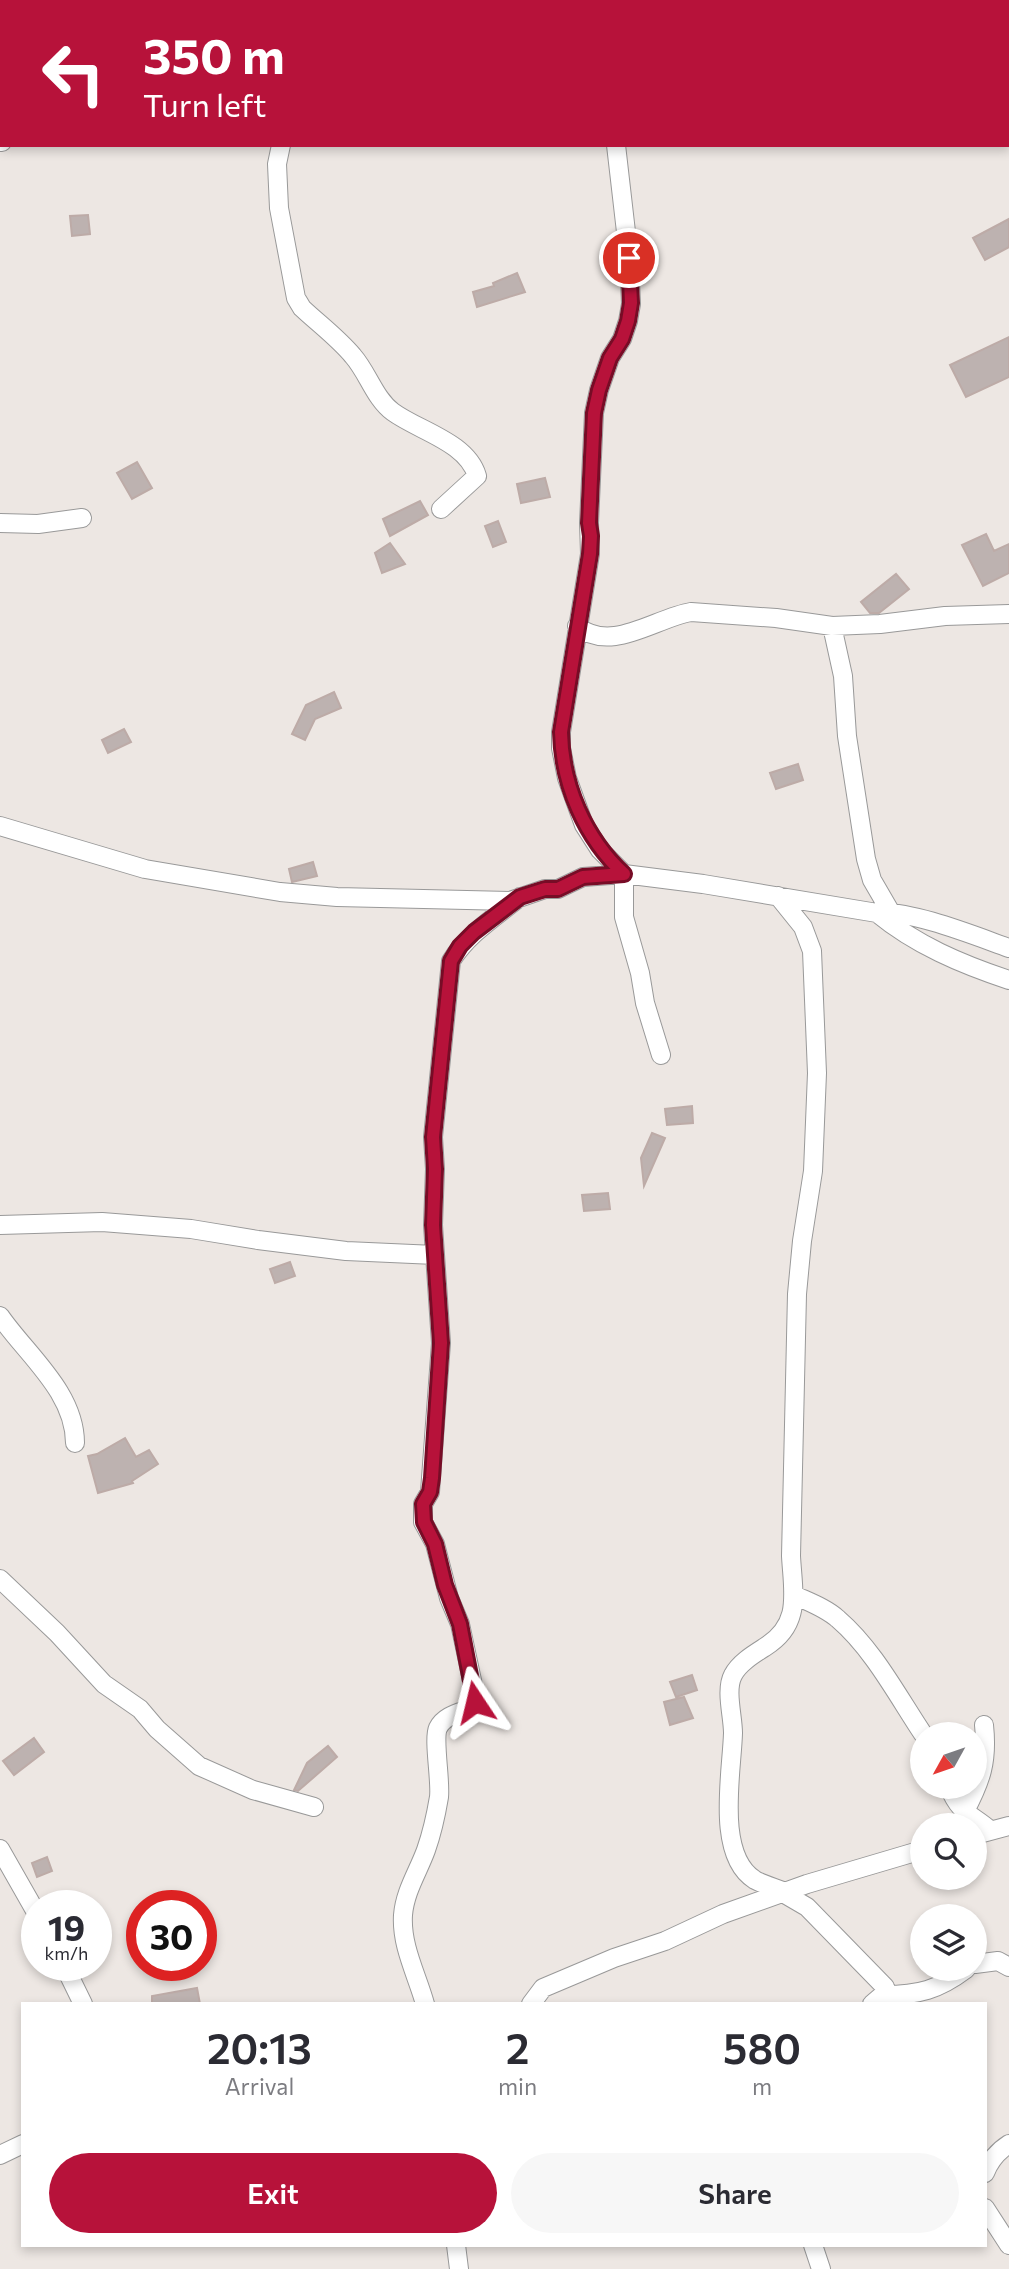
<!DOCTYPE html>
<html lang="en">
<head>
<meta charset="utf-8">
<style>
	body { margin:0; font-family:Commissioner,sans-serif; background:#f7f7f7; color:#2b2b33; height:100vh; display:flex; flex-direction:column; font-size:26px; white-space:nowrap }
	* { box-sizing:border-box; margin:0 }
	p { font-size:23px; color:#7c7c81 }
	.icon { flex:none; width:38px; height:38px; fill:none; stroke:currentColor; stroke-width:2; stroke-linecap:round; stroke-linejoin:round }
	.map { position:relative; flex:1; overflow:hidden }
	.details { position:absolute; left:21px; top:2002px; width:966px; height:245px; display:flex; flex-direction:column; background:#fff; border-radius:0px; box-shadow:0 4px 10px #0003 }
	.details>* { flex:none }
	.hud { position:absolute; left:0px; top:0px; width:1010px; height:147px; box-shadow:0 4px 10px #0003; background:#b7123a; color:#fff; overflow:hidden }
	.needle { width:46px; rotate:230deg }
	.buttons { position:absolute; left:910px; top:1722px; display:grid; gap:14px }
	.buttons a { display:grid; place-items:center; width:77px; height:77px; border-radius:50%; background:#fff; box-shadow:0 4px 10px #0003; font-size:35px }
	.speed { position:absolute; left:21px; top:1890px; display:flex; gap:14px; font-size:35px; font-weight:700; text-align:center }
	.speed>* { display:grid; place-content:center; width:91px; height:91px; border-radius:50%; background:#fff; box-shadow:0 4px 10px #0003; line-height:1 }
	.speed small { font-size:18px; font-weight:400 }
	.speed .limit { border:10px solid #d22; background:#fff; color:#111 }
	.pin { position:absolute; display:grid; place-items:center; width:60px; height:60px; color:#fff; margin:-30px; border:4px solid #fff; border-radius:50%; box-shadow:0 2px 7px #0007 }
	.me { position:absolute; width:77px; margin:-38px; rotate:350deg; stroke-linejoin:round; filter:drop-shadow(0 0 5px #0008) }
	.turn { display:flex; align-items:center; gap:24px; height:147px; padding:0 28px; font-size:32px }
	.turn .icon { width:91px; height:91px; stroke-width:2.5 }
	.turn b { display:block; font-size:49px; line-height:60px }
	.eta { display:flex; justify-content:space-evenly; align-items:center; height:119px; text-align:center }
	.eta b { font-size:42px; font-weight:600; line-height:49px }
	.cta { display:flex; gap:14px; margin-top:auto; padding:14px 28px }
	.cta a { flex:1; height:80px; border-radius:42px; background:#b7123a; color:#fff; font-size:28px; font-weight:600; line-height:80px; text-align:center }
	.cta a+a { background:#f7f7f7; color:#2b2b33 }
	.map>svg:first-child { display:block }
	.building { fill:#bdb2b0; stroke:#bdaba7; stroke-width:2 }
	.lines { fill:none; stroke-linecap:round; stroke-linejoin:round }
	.minor-casing { stroke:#999; stroke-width:20 }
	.minor { stroke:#fff; stroke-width:18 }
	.route-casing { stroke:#770c26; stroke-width:18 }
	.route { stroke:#b7123a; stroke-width:12 }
</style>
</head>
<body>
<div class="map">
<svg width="1009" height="2269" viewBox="0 0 1009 2269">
	<rect width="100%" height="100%" fill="#ede7e3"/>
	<path class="building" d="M88,215L90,234L72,236L70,216Z
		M1009,219V247L985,260L973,238Z
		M517,273L525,292L477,307L473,292L494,286L493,283Z
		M1009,337V377L966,397L950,365Z
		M137,462L152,488L132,499L117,473Z
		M545,478L550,497L521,503L517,484Z
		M420,501L428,515L390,536L383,519Z
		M498,521L506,542L493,547L485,526Z
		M986,534L994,551L1009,544V573L983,586L962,545Z
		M390,543L405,564L382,573L375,553Z
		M896,574L909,589L879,613H870L861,602Z
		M334,692L341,708L315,719L305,740L292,734L306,705Z
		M124,729L131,742L108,753L102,740Z
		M798,764L803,780L776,789L770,773Z
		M313,862L317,876L292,882L289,869Z
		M692,1106L693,1123L667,1125L665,1109Z
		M652,1133L665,1138L644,1186L641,1158Z
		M608,1193L610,1209L584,1211L582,1195Z
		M290,1262L295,1276L275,1283L270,1269Z
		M125,1438L136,1457L149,1450L158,1464L132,1481L133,1483L98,1493L88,1456L97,1454Z
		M692,1675L697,1690L676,1697L670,1682Z
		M684,1697L693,1718L670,1725L664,1702Z
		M34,1738L44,1752L14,1775L3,1761Z
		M328,1746L337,1757L298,1791L294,1790L307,1763Z
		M47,1857L52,1871L37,1877L32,1863Z
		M197,1988L200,2004H152V1996Z"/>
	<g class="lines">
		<g class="minor-casing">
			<path id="minor" d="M272,0L273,2
				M607,0V2
				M0,142H2
				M281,145L277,164L279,208L296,298L302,308C319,324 338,338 353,356C368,373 375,399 393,412C419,431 467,442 477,476L441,509
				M616,145L629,258L631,304L628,321L622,339L610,358L599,390L594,413L589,523L590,554L561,732V748L567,778L584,825L600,850L624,874L703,884L877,913C911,910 975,936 1009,948
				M0,523L38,524L82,518
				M577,626C611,654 655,618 691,612L776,618L832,626L880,624L945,616L1009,614
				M832,626L843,676L847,736L866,859L872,880L890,911
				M0,826L145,869L280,892L337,897L510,901L545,889H558L583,877L624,874V917L640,973L645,1003L661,1055
				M778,896L803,927L812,951L817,1073L813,1171L802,1241L797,1294L791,1556C793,1593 802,1624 765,1647C754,1654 739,1663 733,1675C725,1690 733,1716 733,1733C732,1772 715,1855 755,1880C764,1885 776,1888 785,1892
				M877,913C916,945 961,964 1009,980
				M0,1225L102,1222L191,1229L258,1240L346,1251L435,1255
				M0,1316C26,1354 75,1392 75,1443
				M0,1579L57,1633L104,1684L140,1709L157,1729L199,1766L253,1790L314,1807
				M794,1595C809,1602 826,1608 838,1619C873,1649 897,1695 923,1734
				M949,1787C960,1814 970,1813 990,1830
				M964,1813C981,1781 988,1762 984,1725
				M975,1835L1009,1826
				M0,1849L37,1914
				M783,1893L807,1907L885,1987L886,1992L872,2004
				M975,1964L998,1961L1009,1967
				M64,1965L83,2004
				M884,1995C919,1995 938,1990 966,1969
				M425,2004C417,1975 401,1946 403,1915C405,1891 418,1872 426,1850C432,1833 436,1815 439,1797C441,1781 433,1739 438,1728C444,1716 458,1713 469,1709L476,1699L460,1624L449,1598L435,1544L423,1522V1504L430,1492L431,1478L441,1343L433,1225L435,1169L433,1137L451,961C468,934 495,917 520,897
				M531,2004L543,1988L614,1958L665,1941L723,1914L807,1884L922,1850
				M0,2155L23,2144
				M985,2173C990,2160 998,2151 1009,2144
				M985,2208L1009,2245
				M456,2245L459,2269
				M813,2245L821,2269"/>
		</g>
		<use href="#minor" class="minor"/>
	</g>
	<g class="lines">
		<g class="route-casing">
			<path id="route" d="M475,1702L460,1624L445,1585L435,1544L424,1522L423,1504L430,1492L432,1478L441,1343L433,1225L435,1169L433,1137L451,961L460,946L474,932L520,897L545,889H558L583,877L624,874C585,838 562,785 561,732L590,554L591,536L589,523L594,413L599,390L610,358L622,339L628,321L631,303L629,258"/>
		</g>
		<use href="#route" class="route"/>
	</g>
</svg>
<div class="buttons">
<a><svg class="needle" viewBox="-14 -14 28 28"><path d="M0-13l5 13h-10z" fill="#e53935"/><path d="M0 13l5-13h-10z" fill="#7c7c81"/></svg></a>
<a><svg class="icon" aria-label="search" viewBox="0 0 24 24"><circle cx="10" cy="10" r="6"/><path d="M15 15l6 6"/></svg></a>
<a><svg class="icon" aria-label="layers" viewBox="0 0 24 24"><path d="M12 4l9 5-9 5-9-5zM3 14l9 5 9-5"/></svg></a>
</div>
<div class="speed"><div>19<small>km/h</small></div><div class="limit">30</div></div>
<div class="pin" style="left:629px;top:258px;background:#d93025"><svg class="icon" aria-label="arrive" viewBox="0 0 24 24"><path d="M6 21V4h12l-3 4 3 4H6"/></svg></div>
<svg class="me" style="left:475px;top:1702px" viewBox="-20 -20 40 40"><path d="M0-17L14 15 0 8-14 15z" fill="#b7123a" stroke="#fff" stroke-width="4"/></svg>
<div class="hud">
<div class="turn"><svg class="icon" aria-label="left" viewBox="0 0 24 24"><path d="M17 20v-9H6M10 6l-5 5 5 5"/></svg><div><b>350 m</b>Turn left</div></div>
</div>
<section class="details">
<div class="eta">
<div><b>20:13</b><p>Arrival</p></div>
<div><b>2</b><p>min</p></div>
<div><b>580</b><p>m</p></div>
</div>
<div class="cta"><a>Exit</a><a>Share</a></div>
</section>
</div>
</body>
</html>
